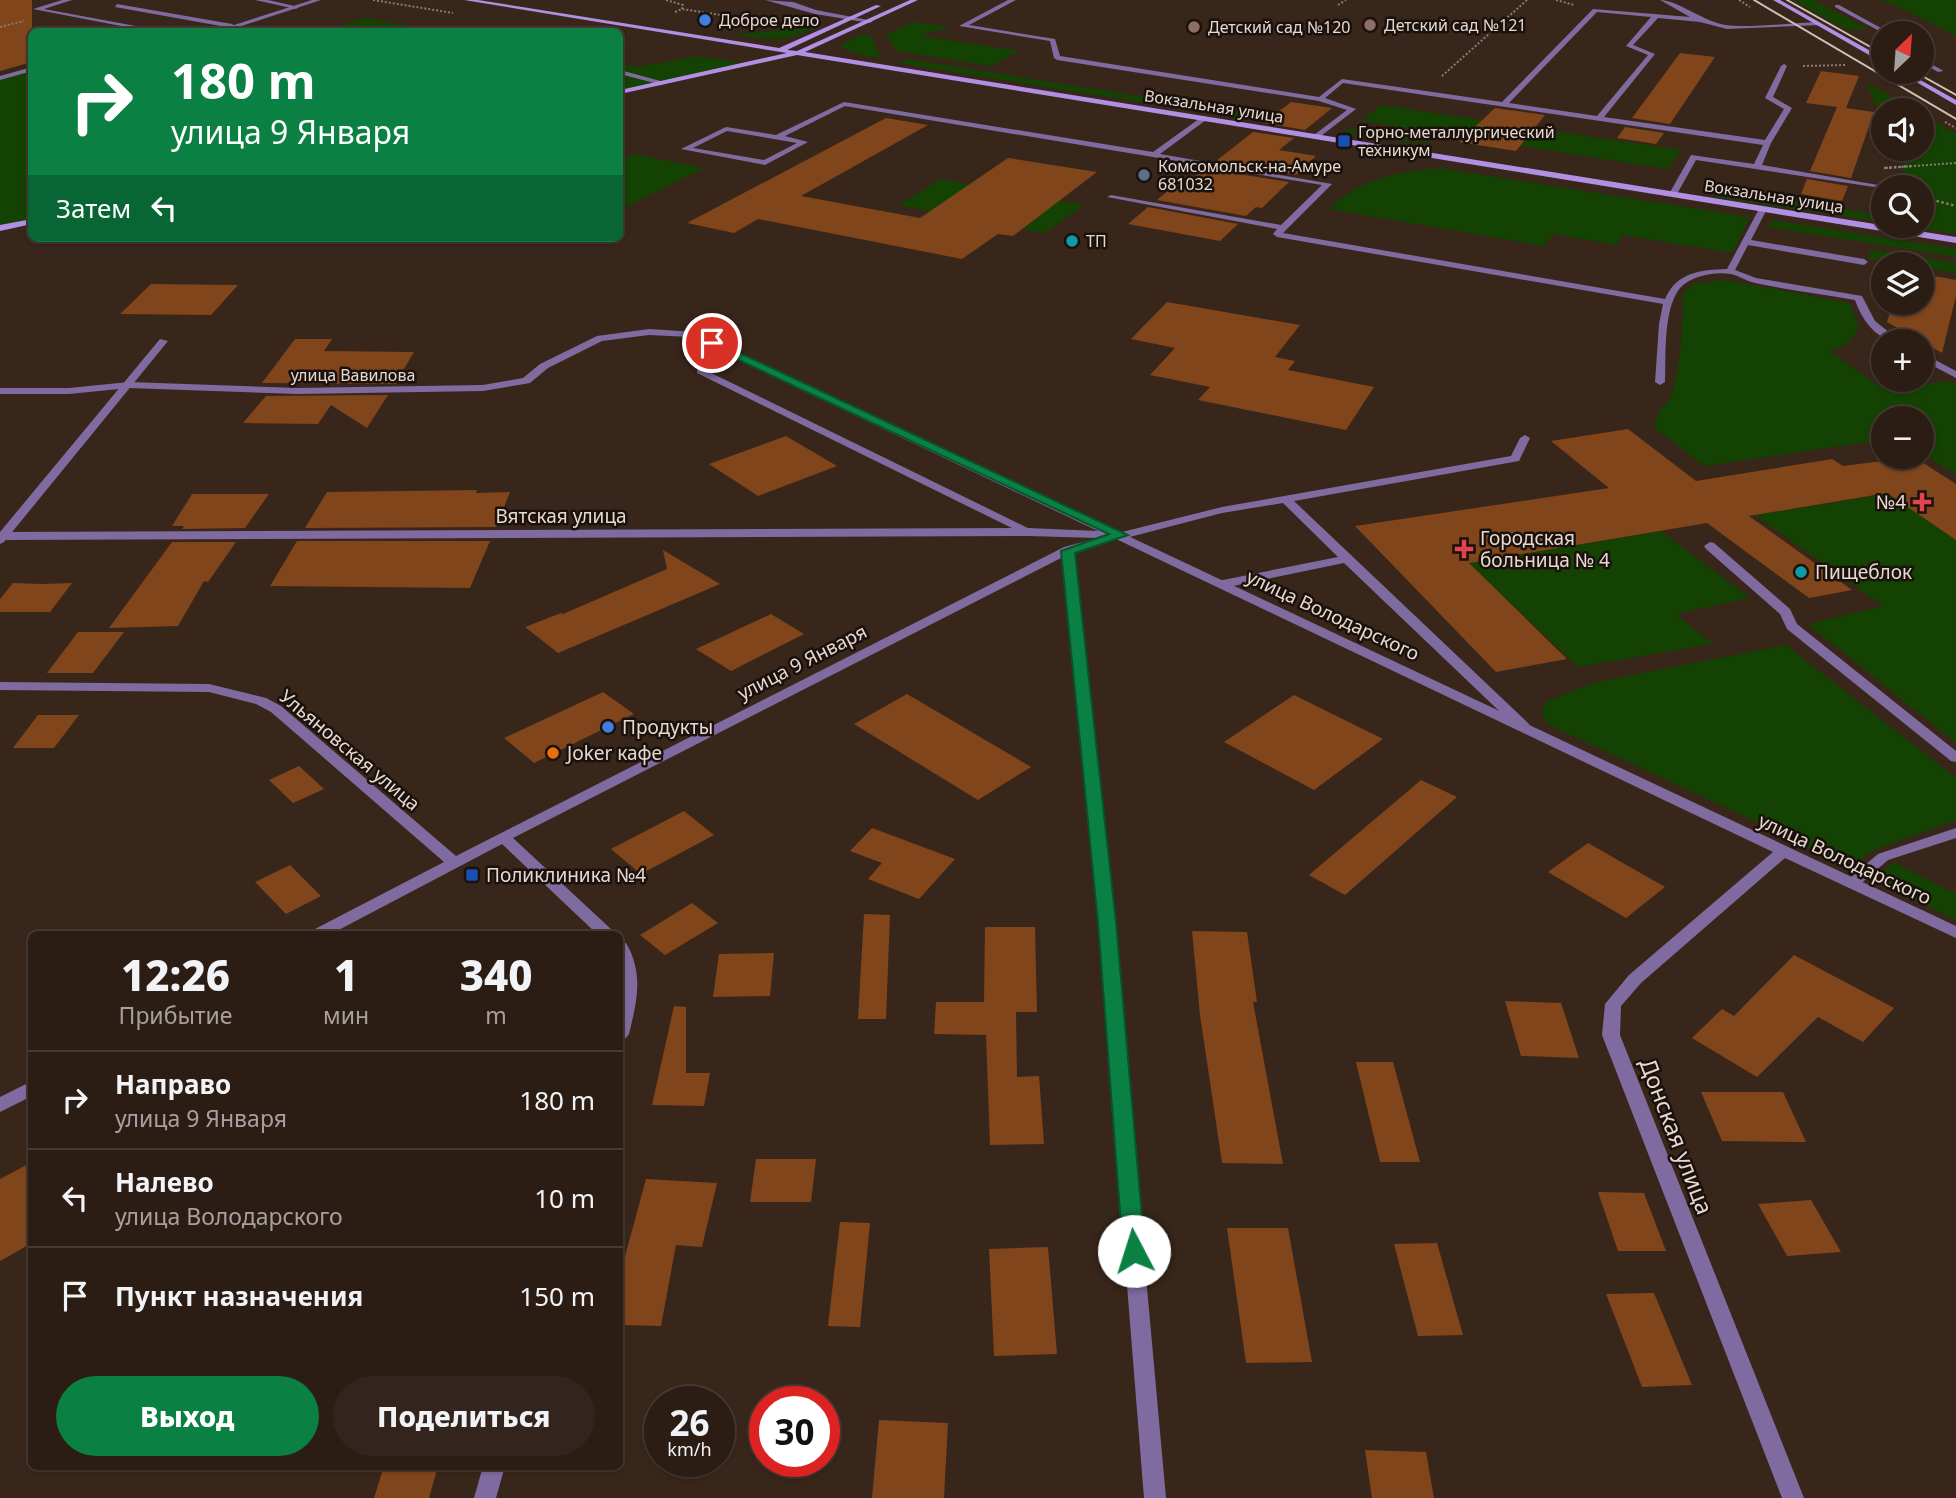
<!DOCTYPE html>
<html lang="ru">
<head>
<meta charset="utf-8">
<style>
	body { margin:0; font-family:"Noto Sans",sans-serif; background:#33251d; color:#f1f3f6; height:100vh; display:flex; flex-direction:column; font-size:26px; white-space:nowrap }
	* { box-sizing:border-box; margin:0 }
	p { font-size:23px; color:#a6a1a0 }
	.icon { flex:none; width:38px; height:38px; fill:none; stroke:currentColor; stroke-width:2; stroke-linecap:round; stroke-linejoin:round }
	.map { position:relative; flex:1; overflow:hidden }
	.side { position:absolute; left:28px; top:931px; width:595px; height:539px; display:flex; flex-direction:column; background:#2b1c14; border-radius:10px; box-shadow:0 2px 5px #0004,0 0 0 2px #473a34 }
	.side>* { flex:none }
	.banner { position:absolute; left:28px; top:28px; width:595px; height:214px; border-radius:10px; box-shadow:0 2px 5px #0004,0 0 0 2px #473a34; background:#0b8043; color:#fff; overflow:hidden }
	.needle { width:46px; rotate:25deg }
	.controls { position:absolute; left:1871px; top:21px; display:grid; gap:14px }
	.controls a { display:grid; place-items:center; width:63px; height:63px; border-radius:50%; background:#2b1c14; box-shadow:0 2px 5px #0004,0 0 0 2px #473a34; font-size:35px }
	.speed { position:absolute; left:644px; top:1386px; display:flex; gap:14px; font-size:35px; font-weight:700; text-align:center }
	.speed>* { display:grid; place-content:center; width:91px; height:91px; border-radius:50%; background:#2b1c14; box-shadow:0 2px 5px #0004,0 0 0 2px #473a34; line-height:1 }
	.speed small { font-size:18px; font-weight:400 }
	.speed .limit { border:10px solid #d22; background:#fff; color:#111 }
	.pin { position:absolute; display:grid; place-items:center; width:60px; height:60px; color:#fff; margin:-30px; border:4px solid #fff; border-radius:50%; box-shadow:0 2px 7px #0007 }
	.me { position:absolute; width:77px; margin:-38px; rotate:355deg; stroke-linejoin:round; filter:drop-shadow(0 0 5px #0008) }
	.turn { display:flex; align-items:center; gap:24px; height:147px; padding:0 28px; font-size:32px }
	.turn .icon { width:91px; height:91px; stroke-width:2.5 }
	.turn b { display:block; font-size:49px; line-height:60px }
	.then { display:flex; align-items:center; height:66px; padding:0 28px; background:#0003; gap:14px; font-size:26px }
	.eta { display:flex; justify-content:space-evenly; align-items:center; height:119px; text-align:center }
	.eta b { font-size:42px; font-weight:800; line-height:49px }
	.cta { display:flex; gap:14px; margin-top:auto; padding:14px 28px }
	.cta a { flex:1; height:80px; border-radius:42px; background:#0b8043; color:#fff; font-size:28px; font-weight:800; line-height:80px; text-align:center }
	.cta a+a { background:#33251d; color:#f1f3f6 }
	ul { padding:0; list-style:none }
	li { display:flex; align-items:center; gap:21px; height:98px; padding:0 28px; border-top:2px solid #473a34 }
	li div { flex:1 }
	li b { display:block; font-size:26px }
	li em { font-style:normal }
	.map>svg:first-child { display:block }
	.green { fill:#144203 }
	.building { fill:#80451b }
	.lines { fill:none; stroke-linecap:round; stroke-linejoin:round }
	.path-far1 { stroke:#8b7b71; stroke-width:2; stroke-dasharray:2 2; stroke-linecap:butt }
	.path { stroke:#8b7b71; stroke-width:2.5; stroke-dasharray:2.5 2.5; stroke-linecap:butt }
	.lane { fill:#806ba0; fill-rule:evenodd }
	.street { fill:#806ba0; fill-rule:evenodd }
	.secondary { fill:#b18fe3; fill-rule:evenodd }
	.tram { stroke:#cfc1b9; stroke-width:2 }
	.route { fill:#0b8043; stroke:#07532c; stroke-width:2 }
	.shop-dot { fill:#3f7fe0; stroke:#1a110c; stroke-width:2.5 }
	.education-dot { fill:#8d6e63; stroke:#1a110c; stroke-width:2.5 }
	.transit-dot { fill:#1a4fb4; stroke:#1a110c; stroke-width:2.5 }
	.service-dot { fill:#5c6f8a; stroke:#1a110c; stroke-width:2.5 }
	.culture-dot { fill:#0f9aa8; stroke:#1a110c; stroke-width:2.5 }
	.health-dot { fill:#e0444e; stroke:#1a110c; stroke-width:2.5 }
	.food-dot { fill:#e8710a; stroke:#1a110c; stroke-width:2.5 }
	.labels { text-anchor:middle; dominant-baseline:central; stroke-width:5; stroke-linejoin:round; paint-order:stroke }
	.far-poi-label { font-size:16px; fill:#e6d9d1; stroke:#1a110c; text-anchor:start }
	.far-street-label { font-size:16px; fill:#e6d9d1; stroke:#1a110c }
	.poi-label { font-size:19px; fill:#e6d9d1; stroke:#1a110c; text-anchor:start }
	.street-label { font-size:19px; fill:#e6d9d1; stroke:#1a110c }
	.near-street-label { font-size:23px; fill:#e6d9d1; stroke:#1a110c }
</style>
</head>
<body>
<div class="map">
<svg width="1956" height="1498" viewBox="0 0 1956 1498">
	<rect width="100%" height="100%" fill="#39261a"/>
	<path class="green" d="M1793,0H1813L1868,29L1848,30Z
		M1879,0H1956V36L1895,5Z
		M364,18L442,31L408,27L396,31L360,26L343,31L327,30Z
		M913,22L950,27C941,32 931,29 922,36L1020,51L991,66L896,51L886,35Z
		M819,26C792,42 763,40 733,35Z
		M860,35H870L881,57L864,56L842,48L843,43Z
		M698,56L748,64L620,92V64L638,67Z
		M907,59L1302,122L1296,127L898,63Z
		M31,69V221L0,228V78Z
		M1866,82L1915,110H1883V122Z
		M1381,105L1681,150L1668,169L1362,121Z
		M1922,114L1956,134V234L1904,226H1922V187H1911L1895,149H1922Z
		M1347,129L1423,140L1435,144L1358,137L1343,130Z
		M634,154L704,168L620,210V161Z
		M1439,168L1750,217L1732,253L1623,235L1617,245L1553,234L1544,246L1329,209C1361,178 1396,172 1439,168Z
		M941,179L1084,205L1045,233L899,205Z
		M1719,190L1883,215V222L1715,197Z
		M1772,220L1956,249V257L1768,227Z
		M1871,249L1956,263V273L1922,268V264L1869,259Z
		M1724,280L1850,303L1859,327L1850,342L1830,352L1884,389L1948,381L1956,384V475L1922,453V418H1883V440L1704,466L1655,428C1656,404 1669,408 1673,391C1681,358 1683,327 1683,293L1693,284Z
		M1888,494L1956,540V743L1808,624L1883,606L1755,515Z
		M1661,531L1750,598L1676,614L1713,644L1578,667L1469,563Z
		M1786,645L1956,778V820L1872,851L1859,861L1831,857L1560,730L1546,722L1541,713L1547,701L1596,682Z
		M1894,862L1956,894V920L1887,887L1884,871Z"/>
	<path class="building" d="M0,0H32V62L0,71Z
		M1680,53L1715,57L1670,124L1632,118Z
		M1821,71L1859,76L1846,108L1874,112L1851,178L1810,171L1837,107L1806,103Z
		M1291,102L1332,108L1305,130L1264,123Z
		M1495,108L1545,115L1516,151L1459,142Z
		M886,118L928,125L801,196L920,218L1008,158L1097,172L1013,236L998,234L962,259L758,219L734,233L687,223Z
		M1625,127L1664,133L1656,144L1617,138Z
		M1253,132L1294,138L1279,150L1316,156L1296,175L1216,161Z
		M1207,169L1289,182L1262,208L1256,207L1246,216L1157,200L1181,180L1187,181Z
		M1807,179L1848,186L1842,201L1801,194Z
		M1148,207L1238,224L1220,241L1128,224Z
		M1922,274L1956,280V296L1942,353L1887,322L1893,303H1922Z
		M151,284L238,285L211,315L120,314Z
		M1167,302L1300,325L1275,357L1295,361L1288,370L1374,387L1346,430L1198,400L1210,387L1150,375L1175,348L1131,339Z
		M295,339H332L324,351L414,352L395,384L262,383Z
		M388,395L367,428L331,405L318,424L243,423L266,396Z
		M1628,429L1696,481L1832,459L1843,466L1914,457L1956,484V540L1887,493L1749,516L1852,590L1809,598L1707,523L1469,563L1567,659L1496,672L1355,526L1609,488L1551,441Z
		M786,436L837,466L758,496L709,464Z
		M477,490L476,493L510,492L496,527L305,528L327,492Z
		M192,494H269L245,528L182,529L184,526H172Z
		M297,541H490L470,588L270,586Z
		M172,542H236L208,582L204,581L178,626L109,628Z
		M663,550L720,584L558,653L525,627L561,613L563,614L667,569Z
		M13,583L42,584L72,583L50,612H0V599Z
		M771,614L804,634L731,671L696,649Z
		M78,632H124L93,673H47Z
		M603,692L634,714L534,763L504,738Z
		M907,694L1031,767L978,800L854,724Z
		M1294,695L1383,739L1314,790L1224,742Z
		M38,715H79L54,748H13Z
		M299,766L324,789L293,803L269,780Z
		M1421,780L1457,797L1345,895L1309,875Z
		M684,811L714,835L641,874L611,849Z
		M872,828L955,859L919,899L868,879L882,863L850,851Z
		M1588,843L1665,887L1626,918L1548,872Z
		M290,865L321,896L286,914L255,882Z
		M692,903L718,923L665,955L640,935Z
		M864,914L890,915L886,1019H858Z
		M985,927H1035L1037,1012H1016L1017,1077L1039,1076L1044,1144L990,1145L986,1035L934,1034L936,1002H984Z
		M1192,931L1247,932L1257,1002H1253L1283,1164L1222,1163L1200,1015Z
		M774,953L770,996L713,997L719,954Z
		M1794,955L1894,1008L1863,1042L1818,1017L1757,1077L1692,1038L1722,1009L1734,1016Z
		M1505,1001L1561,1003L1579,1058L1521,1056Z
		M674,1006L686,1007V1073H710L704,1106L652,1105Z
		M1356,1062H1393L1420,1162H1380Z
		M1701,1092H1783L1806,1142L1722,1141Z
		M756,1159H816L811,1202H750Z
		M32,1162V1243L0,1261V1179Z
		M646,1179L717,1183L702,1247L676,1245L661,1326L620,1325V1275Z
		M1598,1192L1644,1193L1666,1251H1618Z
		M1811,1200L1841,1252L1787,1256L1758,1204Z
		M840,1222L870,1223L860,1327L828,1326Z
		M1227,1228H1288L1312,1362L1246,1363Z
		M1437,1243L1463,1335L1418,1336L1394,1244Z
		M1048,1247L1057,1354L994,1356L989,1249Z
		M1654,1293L1692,1385L1642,1387L1606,1294Z
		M879,1420L948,1423L944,1498H872Z
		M1365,1450L1426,1452L1434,1498H1372Z
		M384,1466H438L429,1498H374Z"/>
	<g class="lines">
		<path class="path-far1" d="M373,0L453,13
			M666,0L683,5L682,9
			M1556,0L1574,5
			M1739,0L1750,7
			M1338,5L1346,0
			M675,12L682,9L766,22
			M0,27L24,21
			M1803,66L1846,65
			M1442,76L1527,0
			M1945,122L1956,128
			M1886,168L1956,163"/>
		<path class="path" d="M1884,168L1911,166
			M1922,197L1956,206"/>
		<path class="lane" d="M62,0H72L44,9L168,32H152L33,9Z
			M255,0H268L299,7L296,9Z
			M765,0L793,2L816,10L873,21L870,23L815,14Z
			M1008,0H1016L969,25L1055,39L1060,56L1319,97L1342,79L1502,102L1593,9L1690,17L1660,0C1677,0 1703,21 1725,25C1749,28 1792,23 1818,22L1820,25L1727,29L1700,22L1658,18L1633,45L1655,54L1604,117L1765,140L1784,109L1765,98L1781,66L1784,64L1787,66L1773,97L1792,108L1771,143L1762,165L1878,185L1874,187L1696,160L1677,194L1673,196L1669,194L1691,155L1754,164L1763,145L1343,83L1325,98L1356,109L1317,139L1313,137L1314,135L1347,110L1319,101L1057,60L1054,58L1050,41L959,26ZM1597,12L1651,17L1626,46L1648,55L1597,116L1509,103Z
			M117,4L232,24L235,26L232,28L115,7Z
			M1835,5H1839L1890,33H1883L1835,7Z
			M1922,59L1942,70L1943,71L1938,72L1922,63Z
			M620,70L664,82L665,83L662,85L620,74Z
			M844,102L1153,152L1203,116L1207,118L1206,120L1160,154L1332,184L1283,233L1665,299C1677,272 1700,270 1727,269L1759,209L1763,207L1767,209L1751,240L1864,259L1868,262L1864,265L1748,245L1735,270L1756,278L1862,296L1875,321L1900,341C1877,342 1862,320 1855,300C1822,294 1788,290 1755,283C1746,281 1738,275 1730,274C1715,271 1690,276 1680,288C1663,309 1666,356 1665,382L1660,385L1655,382L1659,324L1663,304L1277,237L1273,234L1277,229L1107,197L1111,195L1281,225L1322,185L845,106L785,136L808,142L765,165L681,149L726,127L776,135ZM727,131L797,143L764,160L693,148Z
			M160,339L168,341L4,542L0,544V532Z
			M1922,353L1956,371V378L1922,360Z
			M701,368L1032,530L1034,532L1028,536L1024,534L697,373V369Z
			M1525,435L1530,438L1519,461L1294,501L1528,723L1530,726L1528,729H1518L1344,563L1223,588L1219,587L1217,584L1219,581L1223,580L1338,557L1283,503L1222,513L1122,539L1116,535L1118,533L1222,507L1511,456L1520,438Z
			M1710,542L1714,543L1790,609L1797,624L1956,751V762L1951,761L1787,629L1780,614L1706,549L1704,546Z
			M1956,828V838L1888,860L1857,887H1847L1844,883L1878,854Z"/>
		<path class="street" d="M312,0H321L223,32H212Z
			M32,67V71L0,80V76Z
			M649,329L695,332L1956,926V938L1785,858L1641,983L1621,1006L1620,1035L1804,1498H1782L1602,1035L1605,1004L1629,975L1773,852L1114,538L1111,541L1074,552L1114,922L1166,1498H1144L1098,922L1063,557L513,838L612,930L614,934H597L502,844L331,934H311L313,930L444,862L271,712L256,704L209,692L0,690V682L209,684L266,698L281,706L456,856L1064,547L1098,538L1028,536L0,540V532L1028,528L1098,531L690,337L649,335L602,341L548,368L530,383L483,391L297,394L129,388L69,394H0V388H69L129,382L297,388L483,385L523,378L540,364L597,336Z
			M620,941L626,943C644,974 637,1001 629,1034L626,1038L620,1040L622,978Z
			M32,1081V1096L0,1112V1097Z
			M483,1466H505L496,1498H474Z"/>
		<path class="secondary" d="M464,0H478L779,48L876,5L881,6L787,50L797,51L910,0H918L805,52L1956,237V243L797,55L620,94V90L787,53Z
			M1773,0H1780L1883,58V63Z
			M1899,72H1906L1956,100V105Z
			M32,219V224L0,231V225Z"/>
		<path class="tram" d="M1754,0L1956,119
			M1787,0L1883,54
			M1915,72L1956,95"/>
	</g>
	<path class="route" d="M712,340L1128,535L1075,553L1116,922L1145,1251L1142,1257L1134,1260L1126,1257L1123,1251L1098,922L1061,551L1109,534L709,346V341Z"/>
	<g class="shop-dot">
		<circle cx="705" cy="20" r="7"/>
		<circle cx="608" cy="727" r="7"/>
	</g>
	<g class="education-dot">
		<circle cx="1370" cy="25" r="7"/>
		<circle cx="1194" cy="27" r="7"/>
	</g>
	<g class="transit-dot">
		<rect x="1337" y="134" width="14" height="14" rx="3.5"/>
		<rect x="465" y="868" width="14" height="14" rx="3.5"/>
	</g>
	<circle class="service-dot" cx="1144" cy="175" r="7"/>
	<g class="culture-dot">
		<circle cx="1072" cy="241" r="7"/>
		<circle cx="1801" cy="572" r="7"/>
	</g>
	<g class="health-dot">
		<path d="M1918.5 491.5h7v7h7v7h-7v7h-7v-7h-7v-7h7z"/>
		<path d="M1460.5 538.5h7v7h7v7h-7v7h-7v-7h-7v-7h7z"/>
	</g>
	<circle class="food-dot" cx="553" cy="753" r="7"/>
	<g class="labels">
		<g class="far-poi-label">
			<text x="719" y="20">Доброе дело</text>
			<text x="1384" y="25">Детский сад №121</text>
			<text x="1208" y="27">Детский сад №120</text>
			<text x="1358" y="132">Горно-металлургический<tspan x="1358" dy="18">техникум</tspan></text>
			<text x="1158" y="166">Комсомольск-на-Амуре<tspan x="1158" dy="18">681032</tspan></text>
			<text x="1086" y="241">ТП</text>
		</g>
		<g class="far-street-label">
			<text transform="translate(1214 106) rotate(9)">Вокзальная улица</text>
			<text transform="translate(1774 196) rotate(9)">Вокзальная улица</text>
			<text x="353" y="375">улица Вавилова</text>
		</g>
		<g class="poi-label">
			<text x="1906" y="502" text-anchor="end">№4</text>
			<text x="1480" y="538">Городская<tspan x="1480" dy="22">больница № 4</tspan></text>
			<text x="1815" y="572">Пищеблок</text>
			<text x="622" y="727">Продукты</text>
			<text x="567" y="753">Joker кафе</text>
			<text x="486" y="875">Поликлиника №4</text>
		</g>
		<g class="street-label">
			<text x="561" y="516">Вятская улица</text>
			<text transform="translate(1333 615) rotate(25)">улица Володарского</text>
			<text transform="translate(802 662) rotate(-27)">улица 9 Января</text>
			<text transform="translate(350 750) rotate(40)">Ульяновская улица</text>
			<text transform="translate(1845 859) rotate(25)">улица Володарского</text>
		</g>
		<g class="near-street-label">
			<text transform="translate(1677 1136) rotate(69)">Донская улица</text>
		</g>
	</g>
</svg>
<div class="controls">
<a><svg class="needle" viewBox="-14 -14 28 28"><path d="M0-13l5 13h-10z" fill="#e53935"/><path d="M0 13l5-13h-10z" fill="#a6a1a0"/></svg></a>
<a><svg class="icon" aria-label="sound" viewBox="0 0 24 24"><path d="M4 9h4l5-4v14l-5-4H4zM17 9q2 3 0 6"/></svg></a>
<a><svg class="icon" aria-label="search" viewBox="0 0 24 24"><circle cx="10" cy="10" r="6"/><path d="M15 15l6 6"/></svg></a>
<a><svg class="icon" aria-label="layers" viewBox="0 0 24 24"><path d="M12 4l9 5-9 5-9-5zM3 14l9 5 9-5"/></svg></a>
<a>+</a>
<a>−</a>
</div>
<div class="speed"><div>26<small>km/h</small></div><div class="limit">30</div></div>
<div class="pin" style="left:712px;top:343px;background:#d93025"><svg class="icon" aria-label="arrive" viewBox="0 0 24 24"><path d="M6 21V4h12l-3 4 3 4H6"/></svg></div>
<svg class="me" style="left:1134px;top:1251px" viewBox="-20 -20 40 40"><circle r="19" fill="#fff"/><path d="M0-13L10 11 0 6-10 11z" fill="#0b8043"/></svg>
<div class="banner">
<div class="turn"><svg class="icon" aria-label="right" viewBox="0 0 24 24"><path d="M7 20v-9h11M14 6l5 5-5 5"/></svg><div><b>180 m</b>улица 9 Января</div></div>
<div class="then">Затем<svg class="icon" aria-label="left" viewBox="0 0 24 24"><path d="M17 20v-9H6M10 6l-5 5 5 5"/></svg></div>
</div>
<section class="side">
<div class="eta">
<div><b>12:26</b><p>Прибытие</p></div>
<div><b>1</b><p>мин</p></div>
<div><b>340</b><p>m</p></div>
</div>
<ul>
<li><svg class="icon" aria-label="right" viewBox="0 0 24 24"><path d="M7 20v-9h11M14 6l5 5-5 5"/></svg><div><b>Направо</b><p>улица 9 Января</p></div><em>180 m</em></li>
<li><svg class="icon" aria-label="left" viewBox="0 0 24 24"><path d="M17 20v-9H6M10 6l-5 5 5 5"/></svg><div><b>Налево</b><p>улица Володарского</p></div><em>10 m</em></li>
<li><svg class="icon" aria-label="arrive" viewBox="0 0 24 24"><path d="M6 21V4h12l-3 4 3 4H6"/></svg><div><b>Пункт назначения</b></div><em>150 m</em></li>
</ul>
<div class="cta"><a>Выход</a><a>Поделиться</a></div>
</section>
</div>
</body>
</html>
